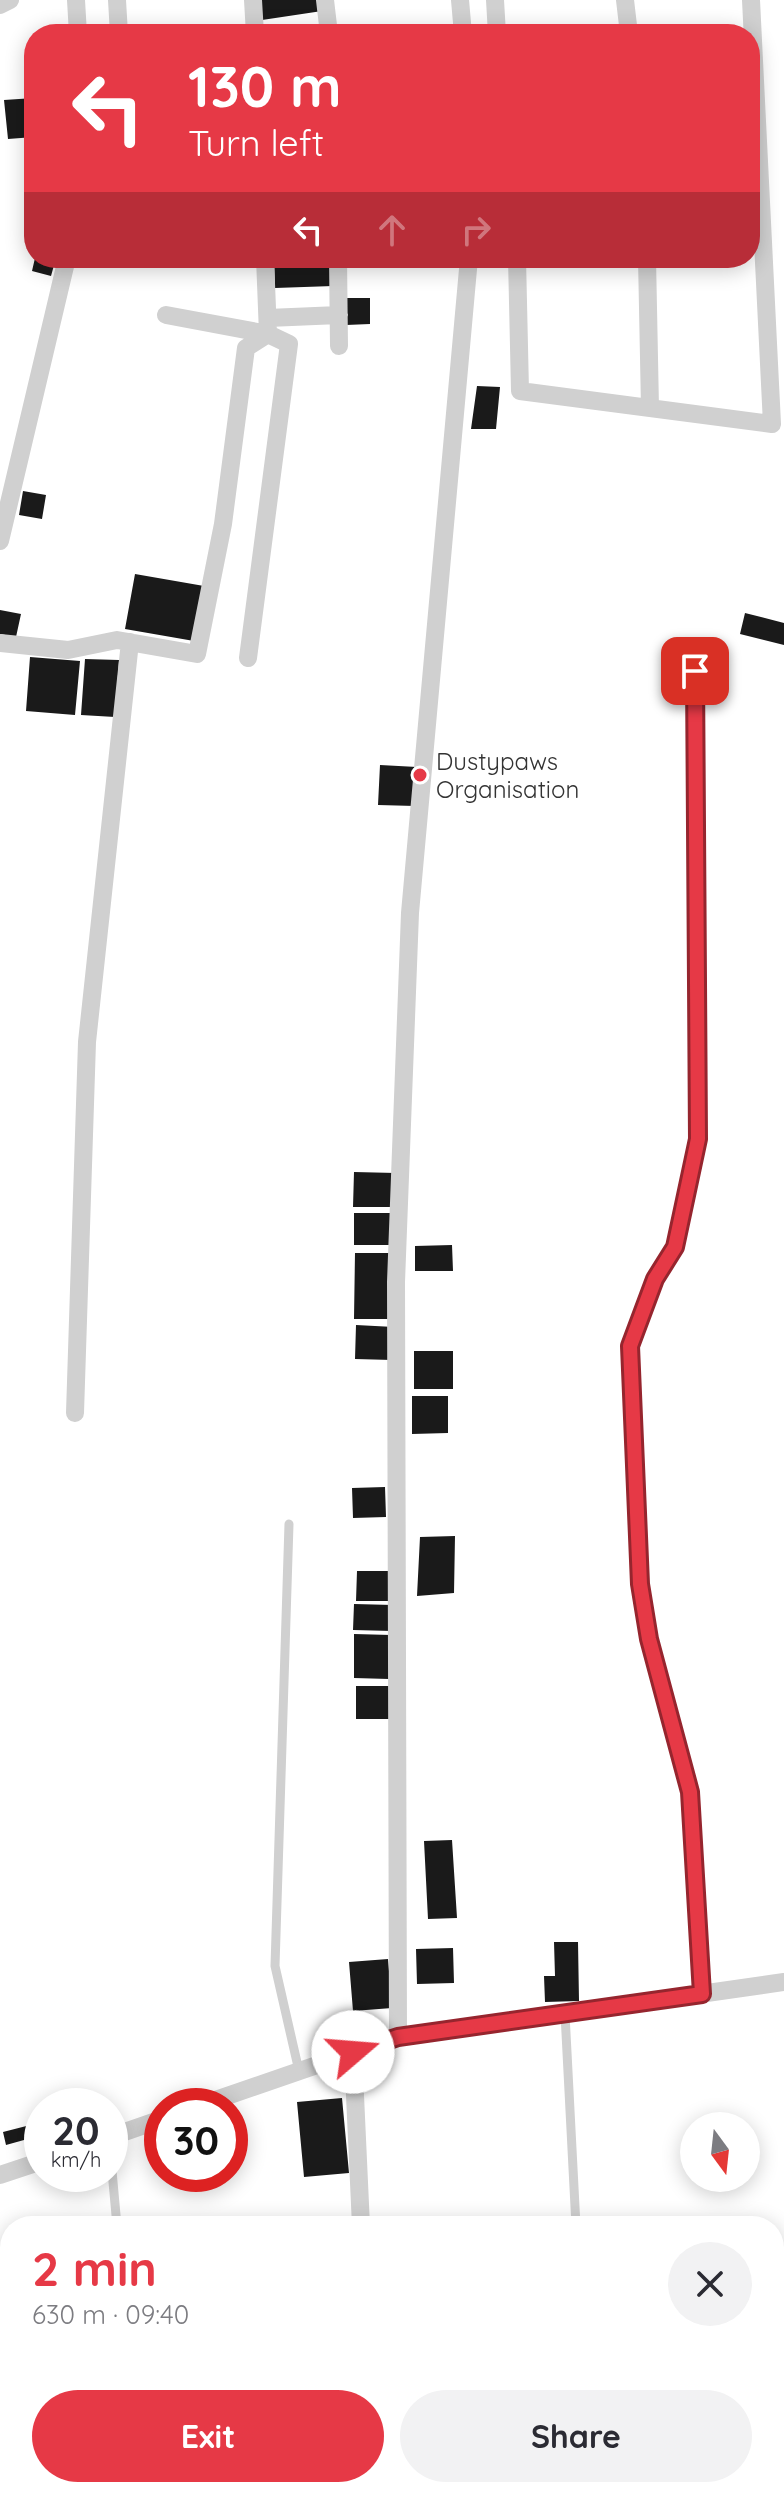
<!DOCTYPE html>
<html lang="en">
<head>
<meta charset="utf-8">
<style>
	body { margin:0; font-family:Quicksand,sans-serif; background:#f2f2f3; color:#2b2b33; height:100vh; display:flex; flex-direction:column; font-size:30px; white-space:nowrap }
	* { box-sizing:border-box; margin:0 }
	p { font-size:26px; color:#7c7c81 }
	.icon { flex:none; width:44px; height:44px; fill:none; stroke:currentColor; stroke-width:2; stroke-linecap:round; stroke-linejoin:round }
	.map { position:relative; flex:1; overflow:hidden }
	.side { position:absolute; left:0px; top:2216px; width:784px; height:282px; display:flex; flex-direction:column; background:#fff; border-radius:32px 32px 0 0; box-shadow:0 4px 20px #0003 }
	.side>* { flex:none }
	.guide { position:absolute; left:24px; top:24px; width:736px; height:244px; border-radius:32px; box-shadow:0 4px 20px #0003; background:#e63946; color:#fff; overflow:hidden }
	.needle { width:52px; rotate:165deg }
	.fabs { position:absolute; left:680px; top:2112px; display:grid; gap:16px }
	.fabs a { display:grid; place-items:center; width:80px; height:80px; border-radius:50%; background:#fff; box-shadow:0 4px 20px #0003; font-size:40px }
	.speed { position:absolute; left:24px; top:2088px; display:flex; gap:16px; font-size:40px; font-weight:700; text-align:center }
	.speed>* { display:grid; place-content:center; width:104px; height:104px; border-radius:50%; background:#fff; box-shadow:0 4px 20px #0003; line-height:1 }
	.speed small { font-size:20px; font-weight:400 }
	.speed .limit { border:12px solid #d22; background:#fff; color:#111 }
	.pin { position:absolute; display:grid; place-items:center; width:68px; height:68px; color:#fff; margin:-34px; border-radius:16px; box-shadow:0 4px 12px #0006 }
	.me { position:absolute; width:88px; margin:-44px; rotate:72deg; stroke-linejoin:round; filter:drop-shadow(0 0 6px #0008) }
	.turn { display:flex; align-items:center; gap:28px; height:168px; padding:0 32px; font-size:36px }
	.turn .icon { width:104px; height:104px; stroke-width:2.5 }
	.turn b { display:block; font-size:56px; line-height:68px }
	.lanes { display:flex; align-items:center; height:76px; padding:0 32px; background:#0003; justify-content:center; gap:40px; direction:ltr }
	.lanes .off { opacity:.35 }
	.round { display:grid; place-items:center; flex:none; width:84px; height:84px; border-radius:42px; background:#f2f2f3 }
	.summary { display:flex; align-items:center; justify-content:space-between; height:136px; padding:0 32px }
	h1 { font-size:48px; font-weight:800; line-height:60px; color:#e63946 }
	.cta { display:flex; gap:16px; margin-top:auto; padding:16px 32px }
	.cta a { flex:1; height:92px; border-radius:48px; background:#e63946; color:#fff; font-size:32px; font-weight:800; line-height:92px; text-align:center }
	.cta a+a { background:#f2f2f3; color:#2b2b33 }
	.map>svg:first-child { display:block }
	.building { fill:#1a1a1a }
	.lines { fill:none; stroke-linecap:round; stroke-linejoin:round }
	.lane { stroke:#d0d0d0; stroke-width:9 }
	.street { stroke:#d0d0d0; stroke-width:18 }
	.route-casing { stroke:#96252e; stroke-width:20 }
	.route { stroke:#e63946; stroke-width:14 }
	.poi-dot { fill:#e63946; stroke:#fff; stroke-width:3 }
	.labels { text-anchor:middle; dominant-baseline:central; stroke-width:8; stroke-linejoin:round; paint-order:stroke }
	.poi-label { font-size:24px; fill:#333; stroke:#fff; text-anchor:start }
</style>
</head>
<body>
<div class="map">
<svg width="784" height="2497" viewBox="0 0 784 2497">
	<rect width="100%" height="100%" fill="#fff"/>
	<path class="building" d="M259,0H320L322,11L262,20Z
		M34,98V137L8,139L4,100Z
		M35,258H56L51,276L32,271Z
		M274,258H332L333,286L275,288Z
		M346,298H370V324L346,325Z
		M477,386L500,387L496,429H471Z
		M23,491L46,495L42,519L19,515Z
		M135,574L204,586L194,641L125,629Z
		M0,610L21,614L16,637L0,634Z
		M745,613L784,623V645L740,634Z
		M30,657L80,661L75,715L26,711Z
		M85,659L119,660L115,717L81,715Z
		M380,765L417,767L415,806L378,805Z
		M354,1172L396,1173V1207H353Z
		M354,1213H394V1245H354Z
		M452,1245L453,1271H415V1246Z
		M355,1253H393V1319H354Z
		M356,1325L394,1327L392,1360L355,1359Z
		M414,1351H453V1389H414Z
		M412,1396H448V1433L412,1434Z
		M385,1487L386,1517L353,1518L352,1488Z
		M455,1536L454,1593L417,1596L420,1537Z
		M357,1571H395L394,1601H356Z
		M354,1604L393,1605L392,1631L353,1630Z
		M354,1634L391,1635L389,1679L354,1678Z
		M356,1686H394V1719H356Z
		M452,1840L457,1918L428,1919L424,1841Z
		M554,1942H578L579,2001L545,2002L544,1976H555Z
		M453,1948L454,1983L417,1984L416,1949Z
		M388,1959L392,2008L353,2011L349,1962Z
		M342,2098L349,2173L304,2177L297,2102Z
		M42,2122V2135L6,2145L3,2132Z
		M10,2337V2464H3L0,2338Z"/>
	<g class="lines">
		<path class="lane" d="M695,671L698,1139L675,1247L655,1279L630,1346L640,1584L649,1639L690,1792L702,1994
			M289,1524L275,1966L299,2071
			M565,2014L576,2226
			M110,2149L117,2226
			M142,2488L143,2497
			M590,2488V2497"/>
		<path class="street" d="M76,0L78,34
			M117,0L119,34
			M253,0L255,34
			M325,0L329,34
			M460,0L463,34
			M495,0L497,34
			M625,0L629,34
			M0,5L10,0
			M338,258L339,346
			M517,258L520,391L772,424L751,0
			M647,258L650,408
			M166,315L268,334
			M268,318L339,315
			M0,541L67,258
			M0,643L68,650L117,640L197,654L223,524L246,348L268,334
			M248,658L289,344L268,334L265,258
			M75,1413L87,1042L130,642
			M398,2037L396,1282L410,913L469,258
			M353,2052L361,2226
			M198,2106L398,2037L784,1982
			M110,2137L162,2119
			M0,2175L42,2161
			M255,2488L256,2497
			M379,2488L380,2497"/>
	</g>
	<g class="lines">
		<g class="route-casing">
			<path id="route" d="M353,2052L398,2037L702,1994L690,1792L649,1639L640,1584L630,1346L655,1279L675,1247L698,1139L695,671"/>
		</g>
		<use href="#route" class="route"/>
	</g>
	<circle class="poi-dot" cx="420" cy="775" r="8"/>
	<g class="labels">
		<g class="poi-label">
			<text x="436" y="761">Dustypaws<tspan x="436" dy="28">Organisation</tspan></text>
		</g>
	</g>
</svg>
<div class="fabs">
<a><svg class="needle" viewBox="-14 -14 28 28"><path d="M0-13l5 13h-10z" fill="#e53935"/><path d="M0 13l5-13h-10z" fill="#7c7c81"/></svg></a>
</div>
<div class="speed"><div>20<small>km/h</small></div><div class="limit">30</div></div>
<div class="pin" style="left:695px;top:671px;background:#d93025"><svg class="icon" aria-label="arrive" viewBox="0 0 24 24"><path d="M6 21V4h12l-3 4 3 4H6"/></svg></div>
<svg class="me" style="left:353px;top:2052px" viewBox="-20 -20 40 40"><circle r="19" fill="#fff"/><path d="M0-13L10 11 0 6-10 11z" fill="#e63946"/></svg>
<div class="guide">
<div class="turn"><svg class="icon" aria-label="left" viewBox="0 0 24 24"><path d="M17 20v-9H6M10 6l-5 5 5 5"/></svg><div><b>130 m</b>Turn left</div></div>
<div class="lanes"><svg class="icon" aria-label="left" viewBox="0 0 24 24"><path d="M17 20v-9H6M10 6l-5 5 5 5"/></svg><svg class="icon off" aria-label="ahead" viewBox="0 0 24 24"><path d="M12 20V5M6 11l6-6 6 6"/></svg><svg class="icon off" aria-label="right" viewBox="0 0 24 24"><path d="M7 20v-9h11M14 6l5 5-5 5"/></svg></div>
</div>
<section class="side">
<div class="summary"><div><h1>2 min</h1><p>630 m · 09:40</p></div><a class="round"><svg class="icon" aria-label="close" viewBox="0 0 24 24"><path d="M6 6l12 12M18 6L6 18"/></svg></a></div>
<div class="cta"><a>Exit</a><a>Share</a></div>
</section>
</div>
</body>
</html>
